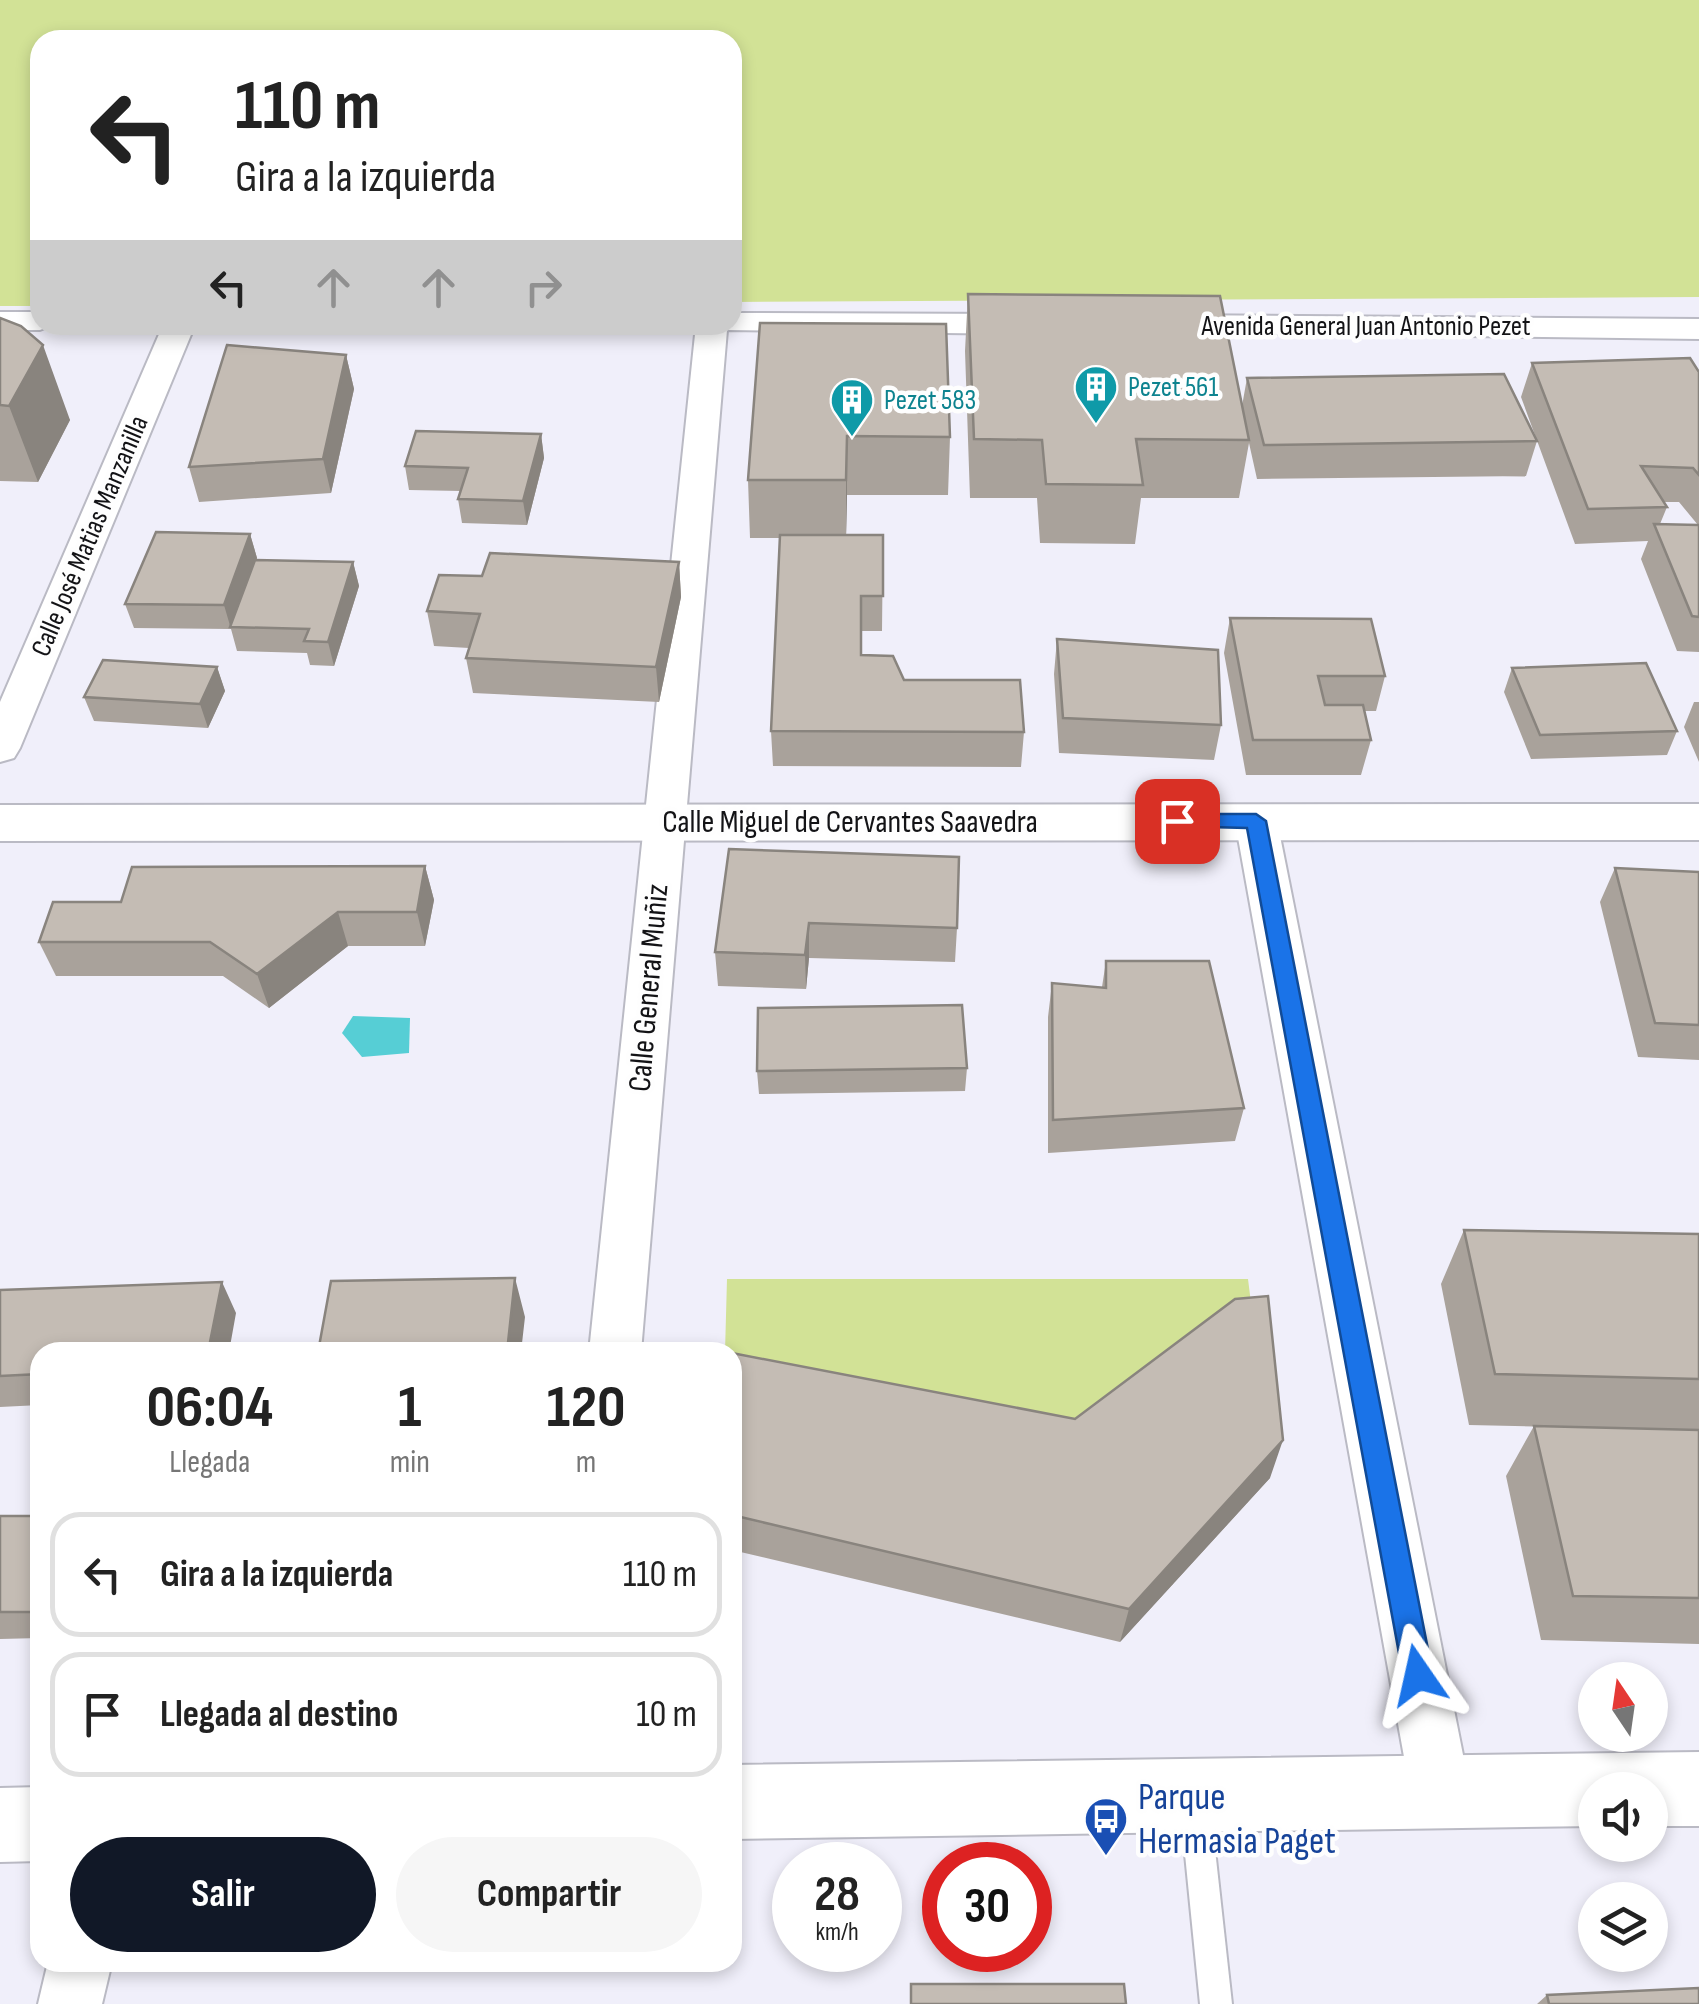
<!DOCTYPE html>
<html lang="es">
<head>
<meta charset="utf-8">
<style>
	body { margin:0; font-family:"Sofia Sans Condensed",sans-serif; background:#f6f6f6; color:#222; height:100vh; display:flex; flex-direction:column; font-size:38px; white-space:nowrap }
	* { box-sizing:border-box; margin:0 }
	p { font-size:32px; color:#767676 }
	.icon { flex:none; width:55px; height:55px; fill:none; stroke:currentColor; stroke-width:2; stroke-linecap:round; stroke-linejoin:round }
	.map { position:relative; flex:1; overflow:hidden }
	.panel { position:absolute; left:30px; top:1342px; width:712px; height:630px; display:flex; flex-direction:column; background:#fff; border-radius:30px; box-shadow:0 5px 15px #0003 }
	.panel>* { flex:none }
	.top-card { position:absolute; left:30px; top:30px; width:712px; height:305px; border-radius:30px; box-shadow:0 5px 15px #0003; background:#fff; color:#222; overflow:hidden }
	.needle { width:65px; rotate:347deg }
	.tools { position:absolute; left:1578px; top:1662px; display:grid; gap:20px }
	.tools a { display:grid; place-items:center; width:90px; height:90px; border-radius:50%; background:#fff; box-shadow:0 5px 15px #0003; font-size:50px }
	.speed { position:absolute; left:772px; top:1842px; display:flex; gap:20px; font-size:50px; font-weight:700; text-align:center }
	.speed>* { display:grid; place-content:center; width:130px; height:130px; border-radius:50%; background:#fff; box-shadow:0 5px 15px #0003; line-height:1 }
	.speed small { font-size:25px; font-weight:400 }
	.speed .limit { border:15px solid #d22; background:#fff; color:#111 }
	.pin { position:absolute; display:grid; place-items:center; width:85px; height:85px; color:#fff; margin:-42px; border-radius:20px; box-shadow:0 5px 15px #0006 }
	.me { position:absolute; width:110px; margin:-55px; rotate:349deg; stroke-linejoin:round; filter:drop-shadow(0 0 8px #0008) }
	.turn { display:flex; align-items:center; gap:35px; height:210px; padding:0 40px; font-size:45px }
	.turn .icon { width:130px; height:130px; stroke-width:2.5 }
	.turn b { display:block; font-size:70px; line-height:85px }
	.lanes { display:flex; align-items:center; height:95px; padding:0 40px; background:#0003; justify-content:center; gap:50px; direction:ltr }
	.lanes .off { opacity:.35 }
	.eta { display:flex; justify-content:space-evenly; align-items:center; height:170px; text-align:center }
	.eta b { font-size:60px; font-weight:700; line-height:70px }
	.cta { display:flex; gap:20px; margin-top:auto; padding:20px 40px }
	.cta a { flex:1; height:115px; border-radius:60px; background:#111827; color:#fff; font-size:40px; font-weight:700; line-height:115px; text-align:center }
	.cta a+a { background:#f6f6f6; color:#222 }
	ul { padding:0; list-style:none }
	li { display:flex; align-items:center; gap:30px; height:125px; margin:0 20px 15px; padding:0 20px; border:5px solid #e0e0e0; border-radius:30px }
	li div { flex:1 }
	li b { display:block; font-size:38px }
	li em { font-style:normal }
	.map>svg:first-child { display:block }
	.green { fill:#d2e296 }
	.water { fill:#56ced5 }
	.lines { fill:none; stroke-linecap:round; stroke-linejoin:round }
	.service-casing { stroke:#babac4; stroke-width:4 }
	.minor-casing { stroke:#babac4; stroke-width:4 }
	.tertiary-casing { stroke:#babac4; stroke-width:4 }
	.service { fill:#fff; fill-rule:evenodd }
	.minor { fill:#fff; fill-rule:evenodd }
	.tertiary { fill:#fff; fill-rule:evenodd }
	.wall { fill:#a9a29b; fill-rule:evenodd }
	.shaded-wall { fill:#89847e }
	.building { fill:#c4bcb4; stroke:#89847e; stroke-width:2.5 }
	.route { fill:#1a73e8; stroke:#114b97; stroke-width:2.5 }
	.labels { text-anchor:middle; dominant-baseline:central; stroke-width:9; stroke-linejoin:round; paint-order:stroke }
	.far-street-label { font-size:28px; fill:#131316; stroke:#fefefe }
	.far-culture-label { font-size:28px; fill:#0d838f; stroke:#fefefe; text-anchor:start }
	.street-label { font-size:32px; fill:#131316; stroke:#fefefe }
	.near-transit-label { font-size:38px; fill:#164399; stroke:#fefefe; text-anchor:start }
</style>
</head>
<body>
<div class="map">
<svg width="1699" height="2004" viewBox="0 0 1699 2004">
	<rect width="100%" height="100%" fill="#f0effa"/>
	<path class="green" d="M0,0H1699V297L733,302L732,40H40V306H0Z
		M727,1279H1248L1255,1335L1068,1456L733,1391L732,1352H725Z"/>
	<path class="water" d="M353,1016L410,1018L409,1053L362,1057L342,1033Z"/>
	<g class="lines">
		<g class="service-casing">
			<path id="service" d="M1195,1789L1206,1793L1210,1804L1232,2004H1200L1180,1804L1184,1793Z"/>
		</g>
		<g class="minor-casing">
			<path id="minor" d="M0,312H40V325H53L40,330H0Z
				M732,313L1027,314L1038,317L1043,324L1038,331L1027,334L727,330L641,1352H589L696,325H732Z
				M1166,315L1699,319V339L1155,332L1150,325L1155,318Z
				M163,325H195L20,748L14,758L0,762V702Z
				M1256,806L1271,811L1277,821L1470,1790L1461,1811L1440,1820L1419,1811L1410,1790L1235,821L1241,811Z
				M48,1962H112L102,2004H38Z"/>
		</g>
		<g class="tertiary-casing">
			<path id="tertiary" d="M1699,804V840L0,841V805Z
				M1699,1752V1826H1650V1790H1595V1826L732,1839V1765Z
				M40,1787V1861L0,1862V1788Z"/>
		</g>
		<use href="#service" class="service"/>
		<use href="#minor" class="minor"/>
		<use href="#tertiary" class="tertiary"/>
	</g>
	<path class="wall" d="M968,294L1242,406L1247,378L1537,441L1526,476L1257,479L1249,443L1239,498H1141L1135,544L1040,543L1037,498H970L965,351Z
		M0,318L70,420L38,482L0,481Z
		M760,323L950,437L948,495H847L846,535H883L882,631H861V655L904,680L1024,732L1021,767L773,766L771,731L780,538H750L748,480Z
		M346,355L354,389L331,493L199,502L189,467Z
		M1532,363L1699,372V652L1677,651L1641,559L1648,541L1575,544L1521,397ZM1664,502H1679L1698,525L1660,524L1667,507Z
		M541,434L544,458L527,525L462,523L458,499L461,491L409,490L405,466Z
		M250,534L257,558L256,560L353,562L359,586L334,666L310,665L307,653L237,651L231,629L134,628L125,604Z
		M679,562L681,597L659,702L473,693L466,658L469,648L434,646L427,611L482,576Z
		M1230,618L1385,676L1376,711H1364L1371,740L1361,775H1246L1224,653Z
		M1057,639L1221,725L1214,760L1059,753L1054,674Z
		M217,667L225,691L208,728L94,721L84,697Z
		M1512,668L1677,731L1667,755L1531,759L1504,692Z
		M1694,702H1699V762L1684,727Z
		M729,849L957,928L955,962L809,958L806,989L718,986L715,952Z
		M425,866L434,900L425,946H348L269,1008L223,976H56L39,942L121,902Z
		M1615,868L1699,872V1060L1638,1057L1600,902Z
		M1106,961L1244,1108L1235,1141L1048,1153V1017L1052,983L1102,987Z
		M967,1068L965,1091L759,1094L757,1071Z
		M1464,1230L1699,1234V1430L1469,1425L1441,1284Z
		M0,1290L236,1313L40,1352V1405L0,1407Z
		M732,1353L1270,1478L1120,1642L732,1550Z
		M1534,1426L1699,1430V1644L1541,1640L1506,1476Z
		M0,1516H40V1638L0,1639Z
		M1547,1995L1699,2004H1537Z"/>
	<path class="shaded-wall" d="M43,345L70,420L38,482L9,406Z
		M346,355L354,389L331,493L323,459Z
		M541,434L544,458L527,525L523,501Z
		M847,436V495L846,539V480Z
		M250,534L257,558L231,629L224,605Z
		M353,562L359,586L334,666L328,642Z
		M679,562L681,597L659,702L656,667Z
		M217,667L225,691L208,728L200,704Z
		M425,866L434,900L425,946L417,912Z
		M338,912L348,946L269,1008L257,974Z
		M809,923V958L806,989L805,955Z
		M515,1278L525,1317L521,1352H507Z
		M222,1282L236,1313L229,1352H208Z
		M1283,1440L1270,1478L1120,1642L1129,1609Z"/>
	<path class="building" d="M968,294L1220,296L1249,440L1136,439L1143,485L1046,484L1042,440L974,439Z
		M0,318L21,326L43,345L9,406L0,405Z
		M760,323L946,324L950,437L847,436L846,480H748Z
		M227,345L346,355L323,459L189,467Z
		M1690,358L1699,372V475L1693,468L1641,466L1667,507L1588,509L1532,363Z
		M1504,374L1537,441L1264,445L1247,378Z
		M416,431L541,434L523,501L458,499L468,468L405,466Z
		M1654,524L1699,525V617L1692,616Z
		M156,532L250,534L224,605L125,604Z
		M780,535H883V596H861V655L893,656L904,680H1020L1024,732L771,731Z
		M490,553L679,562L656,667L466,658L480,614L427,611L439,575L482,576Z
		M255,560L353,562L328,642L304,641L309,629L230,627Z
		M1230,618L1371,619L1385,676H1318L1325,705H1363L1371,740H1253Z
		M1057,639L1218,650L1221,725L1063,718Z
		M103,660L217,667L200,704L84,697Z
		M1646,663L1677,731L1540,735L1512,668Z
		M729,849L959,857L957,928L809,923L805,955L715,952Z
		M425,866L417,912H338L257,974L210,942H39L53,902H121L132,867Z
		M1615,868L1699,872V1025L1655,1023Z
		M1106,961H1209L1244,1108L1053,1120L1052,983L1106,988Z
		M962,1005L967,1068L757,1071L758,1008Z
		M1464,1230L1699,1234V1379L1495,1374Z
		M515,1278L507,1352H318L331,1281Z
		M222,1282L208,1352H40V1374L0,1376V1290Z
		M1268,1296L1283,1440L1129,1609L732,1515V1353L1075,1419L1235,1299Z
		M1534,1426L1699,1430V1598L1573,1596Z
		M0,1516H40V1612H0Z
		M911,1984H1124L1126,2004H911Z
		M1699,1988V2004H1549L1547,1995Z"/>
	<path class="route" d="M1177,814H1256L1266,821L1433,1675L1428,1685L1418,1689L1408,1685L1403,1675L1247,828L1170,826L1167,821L1170,816Z"/>
	<defs>
		<g id="building-pin" transform="scale(2.25)"><path d="M0 17L-7.5 6A9.5 9.5 0 1 1 7.5 6Z" fill="#0f9aa8" stroke="#fefefe"/><path d="M-4-6H4V6H1V3H-1V6H-4ZM-2.5-4.3h1.7v1.8h-1.7ZM.8-4.3h1.7v1.8H.8ZM-2.5-1h1.7V.8h-1.7ZM.8-1h1.7V.8H.8Z" fill="#fff"/></g>
		<g id="bus-pin" transform="scale(2.25)"><path d="M0 17L-7.5 6A9.5 9.5 0 1 1 7.5 6Z" fill="#1a4fb4" stroke="#fefefe"/><path d="M-5-6H5V4H4V6H2V4H-2V6H-4V4H-5ZM-3.5-4V0h7V-4ZM-3.5 1.2v1.5H-2V1.2ZM2 1.2v1.5H3.5V1.2Z" fill="#fff"/></g>
	</defs>
	<g fill-rule="evenodd">
		<use href="#building-pin" x="1096" y="387"/>
		<use href="#building-pin" x="852" y="400"/>
		<use href="#bus-pin" x="1106" y="1819"/>
	</g>
	<g class="labels">
		<g class="far-street-label">
			<text x="1366" y="326">Avenida General Juan Antonio Pezet</text>
			<text transform="translate(90 536) rotate(-67)">Calle José Matias Manzanilla</text>
		</g>
		<g class="far-culture-label">
			<text x="1128" y="387">Pezet 561</text>
			<text x="884" y="400">Pezet 583</text>
		</g>
		<g class="street-label">
			<text x="850" y="822">Calle Miguel de Cervantes Saavedra</text>
			<text transform="translate(649 988) rotate(-85)">Calle General Muñiz</text>
		</g>
		<g class="near-transit-label">
			<text x="1138" y="1797">Parque<tspan x="1138" dy="44">Hermasia Paget</tspan></text>
		</g>
	</g>
</svg>
<div class="tools">
<a><svg class="needle" viewBox="-14 -14 28 28"><path d="M0-13l5 13h-10z" fill="#e53935"/><path d="M0 13l5-13h-10z" fill="#767676"/></svg></a>
<a><svg class="icon" aria-label="sound" viewBox="0 0 24 24"><path d="M4 9h4l5-4v14l-5-4H4zM17 9q2 3 0 6"/></svg></a>
<a><svg class="icon" aria-label="layers" viewBox="0 0 24 24"><path d="M12 4l9 5-9 5-9-5zM3 14l9 5 9-5"/></svg></a>
</div>
<div class="speed"><div>28<small>km/h</small></div><div class="limit">30</div></div>
<div class="pin" style="left:1177px;top:821px;background:#d93025"><svg class="icon" aria-label="arrive" viewBox="0 0 24 24"><path d="M6 21V4h12l-3 4 3 4H6"/></svg></div>
<svg class="me" style="left:1418px;top:1675px" viewBox="-20 -20 40 40"><path d="M0-17L14 15 0 8-14 15z" fill="#1a73e8" stroke="#fff" stroke-width="4"/></svg>
<div class="top-card">
<div class="turn"><svg class="icon" aria-label="left" viewBox="0 0 24 24"><path d="M17 20v-9H6M10 6l-5 5 5 5"/></svg><div><b>110 m</b>Gira a la izquierda</div></div>
<div class="lanes"><svg class="icon" aria-label="left" viewBox="0 0 24 24"><path d="M17 20v-9H6M10 6l-5 5 5 5"/></svg><svg class="icon off" aria-label="ahead" viewBox="0 0 24 24"><path d="M12 20V5M6 11l6-6 6 6"/></svg><svg class="icon off" aria-label="ahead" viewBox="0 0 24 24"><path d="M12 20V5M6 11l6-6 6 6"/></svg><svg class="icon off" aria-label="right" viewBox="0 0 24 24"><path d="M7 20v-9h11M14 6l5 5-5 5"/></svg></div>
</div>
<section class="panel">
<div class="eta">
<div><b>06:04</b><p>Llegada</p></div>
<div><b>1</b><p>min</p></div>
<div><b>120</b><p>m</p></div>
</div>
<ul>
<li><svg class="icon" aria-label="left" viewBox="0 0 24 24"><path d="M17 20v-9H6M10 6l-5 5 5 5"/></svg><div><b>Gira a la izquierda</b></div><em>110 m</em></li>
<li><svg class="icon" aria-label="arrive" viewBox="0 0 24 24"><path d="M6 21V4h12l-3 4 3 4H6"/></svg><div><b>Llegada al destino</b></div><em>10 m</em></li>
</ul>
<div class="cta"><a>Salir</a><a>Compartir</a></div>
</section>
</div>
</body>
</html>
